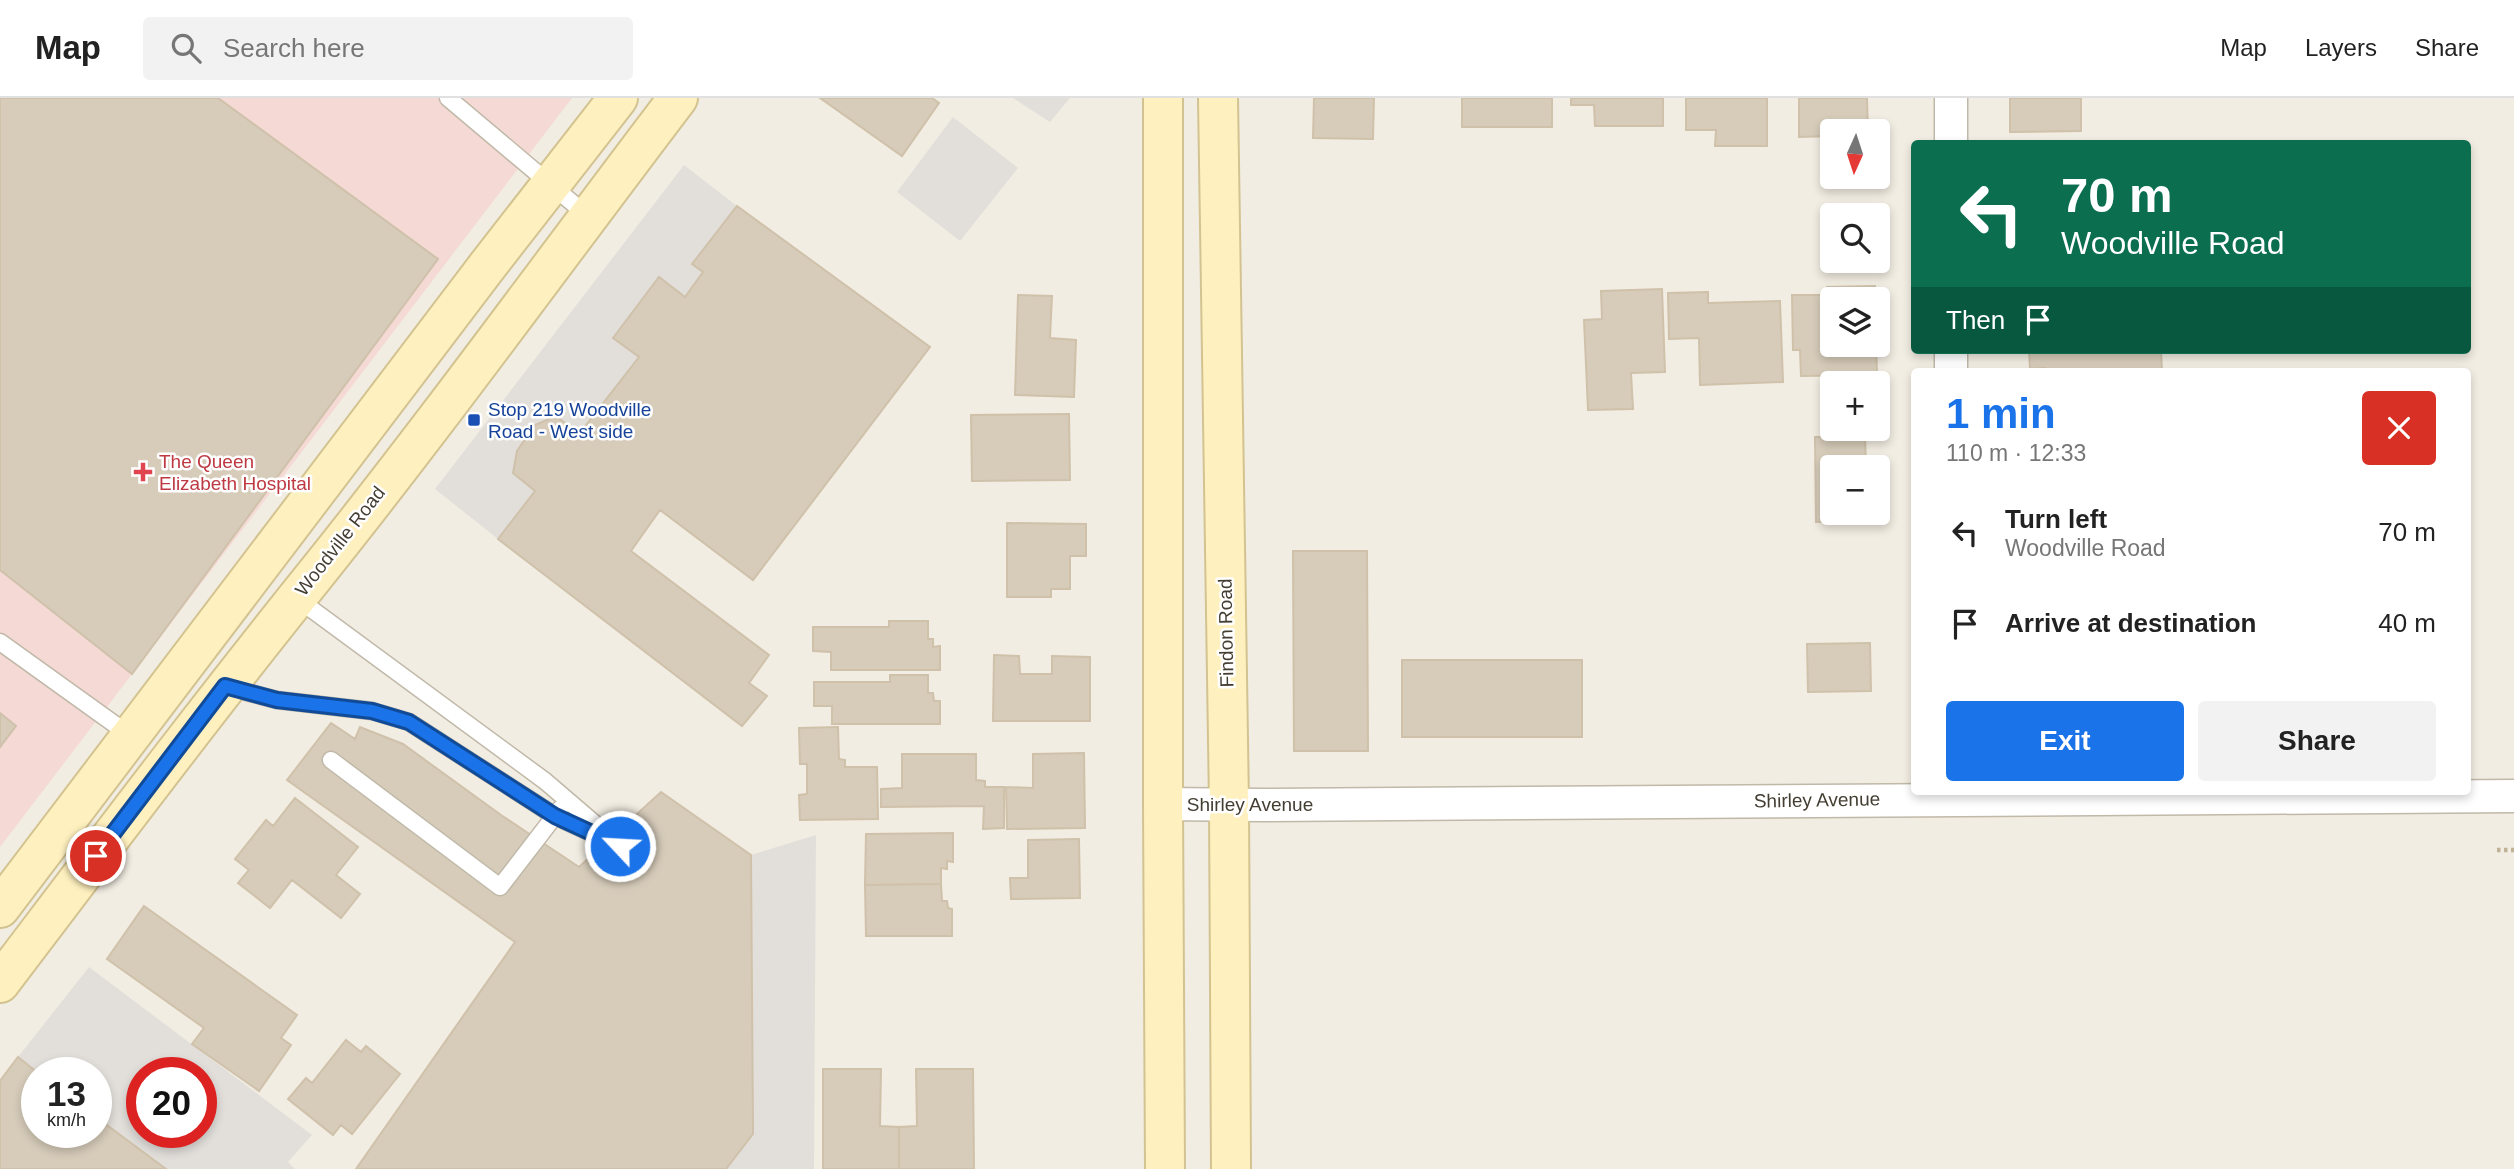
<!DOCTYPE html>
<html lang="en">
<head>
<meta charset="utf-8">
<style>
	body { margin:0; font-family:Helvetica,sans-serif; background:#f2f2f2; color:#222; height:100vh; display:flex; flex-direction:column; font-size:26px; white-space:nowrap }
	* { box-sizing:border-box; margin:0 }
	p { font-size:23px; color:#767676 }
	.icon { flex:none; width:38px; height:38px; fill:none; stroke:currentColor; stroke-width:2; stroke-linecap:round; stroke-linejoin:round }
	.map { position:relative; flex:1; overflow:hidden }
	.drawer { position:absolute; left:1911px; top:270px; width:560px; height:427px; display:flex; flex-direction:column; background:#fff; border-radius:7px; box-shadow:0 4px 10px #0003 }
	.drawer>* { flex:none }
	.guide { position:absolute; left:1911px; top:42px; width:560px; height:214px; border-radius:7px; box-shadow:0 4px 10px #0003; background:#0b6e4f; color:#fff; overflow:hidden }
	.needle { width:46px; rotate:183deg }
	.fabs { position:absolute; left:1820px; top:21px; display:grid; gap:14px }
	.fabs a { display:grid; place-items:center; width:70px; height:70px; border-radius:7px; background:#fff; box-shadow:0 4px 10px #0003; font-size:35px }
	.speed { position:absolute; left:21px; top:959px; display:flex; gap:14px; font-size:35px; font-weight:700; text-align:center }
	.speed>* { display:grid; place-content:center; width:91px; height:91px; border-radius:50%; background:#fff; box-shadow:0 4px 10px #0003; line-height:1 }
	.speed small { font-size:18px; font-weight:400 }
	.speed .limit { border:10px solid #d22; background:#fff; color:#111 }
	.pin { position:absolute; display:grid; place-items:center; width:60px; height:60px; color:#fff; margin:-30px; border:4px solid #fff; border-radius:50%; box-shadow:0 2px 7px #0007 }
	.me { position:absolute; width:77px; margin:-38px; rotate:295deg; stroke-linejoin:round; filter:drop-shadow(0 0 5px #0008) }
	.turn { display:flex; align-items:center; gap:24px; height:147px; padding:0 35px; font-size:32px }
	.turn .icon { width:91px; height:91px; stroke-width:2.5 }
	.turn b { display:block; font-size:49px; line-height:60px }
	.then { display:flex; align-items:center; height:66px; padding:0 35px; background:#0003; gap:14px; font-size:26px }
	.round { display:grid; place-items:center; flex:none; width:74px; height:74px; border-radius:7px; background:#f2f2f2 }
	.summary { display:flex; align-items:center; justify-content:space-between; height:119px; padding:0 35px }
	h1 { font-size:42px; font-weight:700; line-height:52px; color:#1a73e8 }
	.button { display:flex; gap:14px; margin-top:auto; padding:14px 35px }
	.button a { flex:1; height:80px; border-radius:7px; background:#1a73e8; color:#fff; font-size:28px; font-weight:700; line-height:80px; text-align:center }
	.button a+a { background:#f2f2f2; color:#222 }
	ul { padding:0; list-style:none }
	li { display:flex; align-items:center; gap:21px; height:91px; padding:0 35px }
	li div { flex:1 }
	li b { display:block; font-size:26px }
	li em { font-style:normal }
	header { display:flex; align-items:center; gap:42px; box-sizing:border-box; height:98px; padding:0 35px; background:#fff; border-bottom:2px solid #e0e0e0 }
	header strong { font-size:33px }
	nav { display:flex; gap:38px; margin-inline-start:auto; font-size:24px }
	.search { width:490px; height:63px; background:#f2f2f2; display:flex; align-items:center; gap:18px; box-sizing:border-box; padding:0 24px; border-radius:7px; color:#767676; font-size:26px }
	.map>svg:first-child { display:block }
	.medical { fill:#f4d9d4 }
	.parking { fill:#e2dfdb; fill-rule:evenodd }
	.building { fill:#d7ccba; stroke:#cfc1aa; stroke-width:2 }
	.lines { fill:none; stroke-linecap:round; stroke-linejoin:round }
	.lane-casing { stroke:#c0b8a8; stroke-width:19 }
	.street-casing { stroke:#c0b8a8; stroke-width:35 }
	.secondary-casing { stroke:#d3c390; stroke-width:42 }
	.path { stroke:#c0b295; stroke-width:4.5; stroke-dasharray:3.5 3.5; stroke-linecap:butt }
	.lane { stroke:#fff; stroke-width:16 }
	.street { stroke:#fff; stroke-width:32 }
	.secondary { stroke:#fff1bf; stroke-width:38 }
	.route-casing { stroke:#114b97; stroke-width:18 }
	.route { stroke:#1a73e8; stroke-width:12 }
	.transit-dot { fill:#1a4fb4; stroke:#fff; stroke-width:2.5 }
	.health-dot { fill:#e0444e; stroke:#fff; stroke-width:2.5 }
	.labels { text-anchor:middle; dominant-baseline:central; stroke-width:5; stroke-linejoin:round; paint-order:stroke }
	.transit-label { font-size:19px; fill:#164399; stroke:#fff; text-anchor:start }
	.health-label { font-size:19px; fill:#be3a42; stroke:#fff; text-anchor:start }
	.street-label { font-size:19px; fill:#433d32; stroke:#fff }
</style>
</head>
<body>
<header>
<strong>Map</strong>
<div class="search"><svg class="icon" aria-label="search" viewBox="0 0 24 24"><circle cx="10" cy="10" r="6"/><path d="M15 15l6 6"/></svg>Search here</div>
<nav><a>Map</a><a>Layers</a><a>Share</a></nav>
</header>
<div class="map">
<svg width="2514" height="1071" viewBox="0 0 2514 1071">
	<rect width="100%" height="100%" fill="#f2ede2"/>
	<path class="medical" d="M0,0H572L0,749Z"/>
	<path class="parking" d="M1013,0H1070L1050,24Z
		M953,19L1018,70L960,143L897,94Z
		M684,67L737,108L693,165L703,174L685,199L659,179L614,240L639,259L579,336L556,318L534,328L517,353L513,375L535,393L498,441L435,391Z
		M816,737L814,1071H726L753,1036L751,757Z
		M89,869L312,1037L288,1064L295,1071H166L96,1019V975H38L18,959ZM142,975H201V1034H142Z"/>
	<path class="building" d="M0,0H218L438,161L132,576L0,472Z
		M0,0H218L438,161L132,576L0,472Z
		M820,0H932L939,5L902,58Z
		M1314,0H1374L1373,41L1313,40Z
		M1462,0H1552V29H1462Z
		M1571,0H1663V28H1595L1594,7H1571Z
		M1686,0H1767V48H1715L1716,32H1686Z
		M1799,0H1867L1868,33H1832V38L1799,39Z
		M2010,0H2081V33L2010,34Z
		M737,108L930,249L753,482L660,412L631,453L769,557L749,585L767,598L742,628L498,441L535,393L513,375L517,353L535,327L556,318L579,336L639,259L613,240L659,179L685,199L703,174L692,166Z
		M1875,188V201H1832V247H1876L1877,277L1801,278L1800,252H1793L1792,197H1827V189Z
		M1662,191L1665,274L1631,275L1633,311L1588,312L1584,222L1602,221L1601,193Z
		M1708,194V205L1780,203L1783,284L1700,287L1699,240L1669,241L1668,195Z
		M1018,197L1052,198L1050,240L1076,242L1074,299L1015,297Z
		M2029,252H2161L2162,273H2045V270L2030,271Z
		M1069,316L1070,382L972,383L971,317Z
		M1865,338L1866,369H1832V415H1867V422L1816,424L1815,339Z
		M1007,425L1086,426V458H1070V491H1051V499H1007Z
		M1293,453H1367L1368,653H1294Z
		M889,523H928V541H933V549L940,548V572H831V554L813,553V529H889Z
		M1870,545L1871,593L1808,594L1807,546Z
		M994,557L1019,558L1020,576H1052V558L1090,559V623H993Z
		M1402,562H1582V639H1402Z
		M890,577H928V595H933L934,603H940V626H832V608H814V584H890Z
		M0,615L16,628L0,649Z
		M331,625L355,641L360,629L403,646L501,717L579,769L661,694L751,757L753,1036L726,1071H356L515,844L287,682Z
		M838,629L839,661L845,662V669H877L878,721L800,722L799,697L807,696V666H800L799,630Z
		M1084,655L1085,730L1007,731L1006,689L1033,690V656Z
		M902,656H976V682L985,683V689H1004V730L983,731L984,708L881,709V691L902,690Z
		M295,700L358,749L336,777L360,796L341,820L292,782L270,810L238,785L249,772L235,761L266,722L273,728Z
		M953,735V764L947,763V771L941,770V786L865,787L866,736Z
		M1079,741L1080,800L1011,801L1010,780H1028V742Z
		M941,786L942,803H947L948,810L952,811V838H866L865,787Z
		M144,808L297,917L281,940L291,947L259,993L192,946L204,930L107,861Z
		M346,942L361,954L366,948L400,976L352,1036L341,1027L333,1037L288,1001L306,980L312,985Z
		M18,959L38,975L37,1034H96V1019L166,1071H0V983Z
		M823,971H881L880,1028L899,1029V1071H823Z
		M916,971H973L974,1071H899V1029L917,1028Z"/>
	<g class="lines">
		<g class="lane-casing">
			<path id="lane" d="M448,0L588,118
				M295,499L545,683L608,737
				M0,544L131,638
				M227,589L277,602L372,613L409,624L555,718L620,748
				M331,662L500,789L560,711"/>
		</g>
		<g class="street-casing">
			<path id="street" d="M1951,0V46
				M1951,252V273
				M1163,706L1262,707L2514,698"/>
		</g>
		<g class="secondary-casing">
			<path id="secondary" d="M1163,0V706L1165,1071
				M1218,0L1229,706L1231,1071
				M0,810L488,167L618,0
				M0,885C104,748 207,611 315,477C440,321 557,159 678,0"/>
		</g>
		<path class="path" d="M2497,752H2514"/>
		<use href="#lane" class="lane"/>
		<use href="#street" class="street"/>
		<use href="#secondary" class="secondary"/>
	</g>
	<g class="lines">
		<g class="route-casing">
			<path id="route" d="M96,758L225,588L277,602L372,613L409,624L555,718L620,748"/>
		</g>
		<use href="#route" class="route"/>
	</g>
	<rect class="transit-dot" x="467" y="315" width="14" height="14" rx="3.5"/>
	<path class="health-dot" d="M139.5 363.5h7v7h7v7h-7v7h-7v-7h-7v-7h7z"/>
	<g class="labels">
		<g class="transit-label">
			<text x="488" y="311">Stop 219 Woodville<tspan x="488" dy="22">Road - West side</tspan></text>
		</g>
		<g class="health-label">
			<text x="159" y="363">The Queen<tspan x="159" dy="22">Elizabeth Hospital</tspan></text>
		</g>
		<g class="street-label">
			<text transform="translate(340 443) rotate(-52)">Woodville Road</text>
			<text transform="translate(1226 535) rotate(-91)">Findon Road</text>
			<text transform="translate(1817 702) rotate(-1)">Shirley Avenue</text>
			<text x="1250" y="706">Shirley Avenue</text>
		</g>
	</g>
</svg>
<div class="fabs">
<a><svg class="needle" viewBox="-14 -14 28 28"><path d="M0-13l5 13h-10z" fill="#e53935"/><path d="M0 13l5-13h-10z" fill="#767676"/></svg></a>
<a><svg class="icon" aria-label="search" viewBox="0 0 24 24"><circle cx="10" cy="10" r="6"/><path d="M15 15l6 6"/></svg></a>
<a><svg class="icon" aria-label="layers" viewBox="0 0 24 24"><path d="M12 4l9 5-9 5-9-5zM3 14l9 5 9-5"/></svg></a>
<a>+</a>
<a>−</a>
</div>
<div class="speed"><div>13<small>km/h</small></div><div class="limit">20</div></div>
<div class="pin" style="left:96px;top:758px;background:#d93025"><svg class="icon" aria-label="arrive" viewBox="0 0 24 24"><path d="M6 21V4h12l-3 4 3 4H6"/></svg></div>
<svg class="me" style="left:620px;top:748px" viewBox="-20 -20 40 40"><circle r="17" fill="#1a73e8" stroke="#fff" stroke-width="3"/><path d="M0-11L8 9 0 5-8 9z" fill="#fff"/></svg>
<div class="guide">
<div class="turn"><svg class="icon" aria-label="left" viewBox="0 0 24 24"><path d="M17 20v-9H6M10 6l-5 5 5 5"/></svg><div><b>70 m</b>Woodville Road</div></div>
<div class="then">Then<svg class="icon" aria-label="arrive" viewBox="0 0 24 24"><path d="M6 21V4h12l-3 4 3 4H6"/></svg></div>
</div>
<section class="drawer">
<div class="summary"><div><h1>1 min</h1><p>110 m · 12:33</p></div><a class="round" style="background:#d93025;color:#fff"><svg class="icon" aria-label="close" viewBox="0 0 24 24"><path d="M6 6l12 12M18 6L6 18"/></svg></a></div>
<ul>
<li><svg class="icon" aria-label="left" viewBox="0 0 24 24"><path d="M17 20v-9H6M10 6l-5 5 5 5"/></svg><div><b>Turn left</b><p>Woodville Road</p></div><em>70 m</em></li>
<li><svg class="icon" aria-label="arrive" viewBox="0 0 24 24"><path d="M6 21V4h12l-3 4 3 4H6"/></svg><div><b>Arrive at destination</b></div><em>40 m</em></li>
</ul>
<div class="button"><a>Exit</a><a>Share</a></div>
</section>
</div>
</body>
</html>
